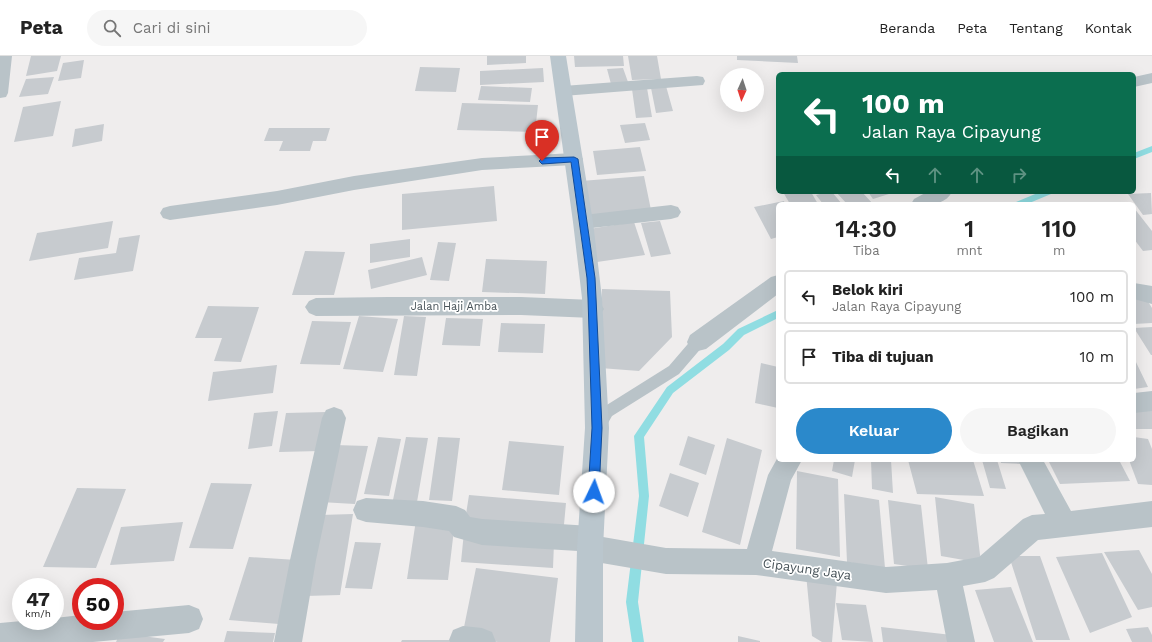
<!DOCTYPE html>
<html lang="id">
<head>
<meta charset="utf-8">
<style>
	body { margin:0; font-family:"Work Sans",sans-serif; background:#f6f6f6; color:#222; height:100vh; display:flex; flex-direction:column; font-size:15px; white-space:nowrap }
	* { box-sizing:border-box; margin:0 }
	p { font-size:13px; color:#767676 }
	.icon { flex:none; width:22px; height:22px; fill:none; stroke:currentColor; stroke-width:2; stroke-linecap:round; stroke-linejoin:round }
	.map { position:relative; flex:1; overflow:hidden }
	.details { position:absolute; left:776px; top:146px; width:360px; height:260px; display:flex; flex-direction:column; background:#fff; border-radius:6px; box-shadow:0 4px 16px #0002 }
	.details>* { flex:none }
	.hud { position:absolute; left:776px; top:16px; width:360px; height:122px; border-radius:6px; box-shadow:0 4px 16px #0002; background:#0b6e4f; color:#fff; overflow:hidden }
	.needle { width:26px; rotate:183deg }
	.controls { position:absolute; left:720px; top:12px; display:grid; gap:8px }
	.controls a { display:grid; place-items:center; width:44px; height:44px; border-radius:50%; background:#fff; box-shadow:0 4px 16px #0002; font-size:20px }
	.speed { position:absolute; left:12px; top:522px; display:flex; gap:8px; font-size:20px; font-weight:700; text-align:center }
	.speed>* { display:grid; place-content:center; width:52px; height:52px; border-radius:50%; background:#fff; box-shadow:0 4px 16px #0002; line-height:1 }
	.speed small { font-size:10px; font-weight:400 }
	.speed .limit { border:6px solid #d22; background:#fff; color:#111 }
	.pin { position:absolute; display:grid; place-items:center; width:34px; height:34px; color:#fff; margin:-41px -17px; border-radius:50% 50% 50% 0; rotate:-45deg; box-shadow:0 0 4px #0007 }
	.pin .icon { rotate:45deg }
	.me { position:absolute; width:44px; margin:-22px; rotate:3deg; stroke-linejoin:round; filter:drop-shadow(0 0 3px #0008) }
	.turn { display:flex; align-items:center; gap:14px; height:84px; padding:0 20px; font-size:18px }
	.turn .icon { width:52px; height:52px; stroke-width:2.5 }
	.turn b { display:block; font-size:28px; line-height:34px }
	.lanes { display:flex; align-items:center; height:38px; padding:0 20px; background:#0003; justify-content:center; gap:20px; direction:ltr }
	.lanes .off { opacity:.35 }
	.eta { display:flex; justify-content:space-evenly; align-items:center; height:68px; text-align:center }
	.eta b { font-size:24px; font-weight:600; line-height:28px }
	.action { display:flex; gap:8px; margin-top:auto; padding:8px 20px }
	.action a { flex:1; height:46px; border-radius:24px; background:#2b89cb; color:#fff; font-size:16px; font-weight:600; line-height:46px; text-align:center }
	.action a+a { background:#f6f6f6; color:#222 }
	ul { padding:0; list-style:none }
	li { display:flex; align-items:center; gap:12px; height:54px; margin:0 8px 6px; padding:0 12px; border:2px solid #e0e0e0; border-radius:6px }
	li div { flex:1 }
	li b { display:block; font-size:15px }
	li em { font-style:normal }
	header { display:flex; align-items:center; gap:24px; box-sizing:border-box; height:56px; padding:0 20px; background:#fff; border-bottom:1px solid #e0e0e0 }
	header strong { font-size:19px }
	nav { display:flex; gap:22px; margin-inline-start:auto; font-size:14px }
	.search { width:280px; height:36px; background:#f6f6f6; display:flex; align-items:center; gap:10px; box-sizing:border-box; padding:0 14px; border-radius:22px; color:#767676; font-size:15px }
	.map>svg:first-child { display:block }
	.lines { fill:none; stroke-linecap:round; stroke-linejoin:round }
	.stream { fill:#90dde2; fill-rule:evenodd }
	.building { fill:#c7cbcf }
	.lane { fill:#b9c3c8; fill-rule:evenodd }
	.street { fill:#b9c3c8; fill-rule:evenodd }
	.secondary { fill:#bac6cd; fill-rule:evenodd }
	.route { fill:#1a73e8; stroke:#114b97 }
	.labels { text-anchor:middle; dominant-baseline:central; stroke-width:3.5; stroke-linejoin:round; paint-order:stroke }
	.street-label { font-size:11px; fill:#475258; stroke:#fff }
	.near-street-label { font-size:13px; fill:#475258; stroke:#fff }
</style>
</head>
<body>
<header>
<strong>Peta</strong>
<div class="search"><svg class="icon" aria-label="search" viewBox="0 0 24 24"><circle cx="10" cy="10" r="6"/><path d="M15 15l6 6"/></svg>Cari di sini</div>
<nav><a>Beranda</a><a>Peta</a><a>Tentang</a><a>Kontak</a></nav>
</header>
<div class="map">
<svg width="1152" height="586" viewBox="0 0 1152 586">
	<rect width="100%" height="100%" fill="#efeded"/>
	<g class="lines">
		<path class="stream" d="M1152,90V96L1134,103V97Z
			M1040,136H1052L1051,138L1027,148H1015L1016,146Z
			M778,254V262L744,279L729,294L673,337L644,381L649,440L638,546L644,586H632L626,546L639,440L634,380L667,331L723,288L738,273Z"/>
	</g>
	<path class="building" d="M31,0H61L57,15L26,20Z
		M487,0H526V7L487,9Z
		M574,0H623L624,10L575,11Z
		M628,0H657L661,23L632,24Z
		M737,0H797L798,7L737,4Z
		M84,4L81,22L58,25L63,7Z
		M420,11L460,12L456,36L415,35Z
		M543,12L544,26L480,29V15Z
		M623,12L628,26L611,28L607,13Z
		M54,21L48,38L19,41L26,23Z
		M481,30L532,32L530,46L478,44Z
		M666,30L673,55L656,57L651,32Z
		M647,32L652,61L636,62L632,33Z
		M61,45L53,80L14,86L23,51Z
		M462,47L538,49L535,76L457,74Z
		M645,67L650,84L625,87L620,69Z
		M104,68L102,85L72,91L75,73Z
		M269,72H330L326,85H313L310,95H279L283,85H264Z
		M640,91L646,115L597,119L593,95Z
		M644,120L651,154L586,163L581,125Z
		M494,130L497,165L402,174V138Z
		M783,136H811L818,148H790Z
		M827,136H832L842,148H823L816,139Z
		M836,136H862L873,148H847Z
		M868,136H891L892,137L873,143Z
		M1151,137L1152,158L1143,159L1128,138Z
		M784,145L785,148H778V181L771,183L754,151Z
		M1134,152L1152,175V194L1143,195L1134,183Z
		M113,165L108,192L29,205L37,177Z
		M660,165L671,198L651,201L641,167Z
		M634,166L645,199L597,206L589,173Z
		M140,179L133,215L74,224L79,202L116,197L119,182Z
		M410,183V201L370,207V188Z
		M438,186L456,187L449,225L430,224Z
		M305,195L345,196L334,239H292Z
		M422,201L427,219L371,233L368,214Z
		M486,203L547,205L545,238L482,236Z
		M602,233L670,235L672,281L639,315L600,312Z
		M1134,239H1144L1152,252V267L1134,268Z
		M208,250L259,251L241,306L214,305L222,282H195Z
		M359,260L398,263L383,316L343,313Z
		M404,260L426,261L417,320L394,319Z
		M446,262L483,263L480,290L442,289Z
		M312,265L351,266L340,309L300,308Z
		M501,267L545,268L543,297L498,296Z
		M1152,271V299H1151L1134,272Z
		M1134,302L1148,331L1134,333Z
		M761,307L778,311V352L755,347Z
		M277,309L273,337L208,345L213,316Z
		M1134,350L1152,352V373H1135Z
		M278,355L272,390L248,393L254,357Z
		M326,356L320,395L279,396L286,357Z
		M688,380L715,389L706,419L679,409Z
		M378,381L401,383L389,440L364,438Z
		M406,381L428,382L417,446L393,444Z
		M438,381L460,382L452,445L429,444Z
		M1134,381L1148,383L1152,393V429L1138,428L1129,404H1134Z
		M727,382L762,394L740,489L702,476Z
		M509,385L564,390L559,439L502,434Z
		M334,389L368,390L355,448L320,446Z
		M834,404H855L852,421L832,415Z
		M871,404H891L893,437L872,433Z
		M908,404H973L984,440L917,438Z
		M982,404H997L1006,433L990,432Z
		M1000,404H1019L1021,408L1001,407Z
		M1048,404H1119L1130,425L1060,428Z
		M797,415L838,423L840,501L796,493Z
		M670,417L699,427L688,461L659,450Z
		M211,427L252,428L233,493L189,492Z
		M77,432L126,433L96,512L43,511Z
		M844,438L879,444L885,512L847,506Z
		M469,439L566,447L563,479L464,471Z
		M935,441L974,448L981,507L941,500Z
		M888,444L921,449L928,513L894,508Z
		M353,458L340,539L305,540L320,459Z
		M416,464L455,465L448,524L407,523Z
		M183,466L174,505L110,509L121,471Z
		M464,476L554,487L553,512L461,506Z
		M355,486L381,487L372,533L345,532Z
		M1139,494L1152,518V551L1138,554L1104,496Z
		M1102,497L1132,561L1090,577L1056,501Z
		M1009,500H1040L1070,584H1036Z
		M249,501L297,504L279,568L229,564Z
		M476,512L558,522L550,586H498L462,581Z
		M806,518L837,526L832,586H822L812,580Z
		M1011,531L1033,586H994L975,534Z
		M836,547L866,549L873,586L842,584Z
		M881,571L952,579L953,586H883Z
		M1148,571L1152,579V586H1132L1126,573Z
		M227,575L275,577L273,586H224Z
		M120,577L165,583L163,586H116Z
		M738,580L760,585V586H738Z
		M402,584H456L455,586H401Z"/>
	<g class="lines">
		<path class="lane" d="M698,281L703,282L704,286L703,290L679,318L612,360L604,374L599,375L594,374L592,369L602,352L669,310L693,282Z"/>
		<path class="street" d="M0,0H12L8,37L6,41L0,42Z
			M1152,17V27L1134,31V21Z
			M697,20L703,21L705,25L703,29L563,40L557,39L555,35L557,31L563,30Z
			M574,97L580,98L583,103L580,108L574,109L482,114L354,134L277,149L170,164L163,162L160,157L163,152L170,150L277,135L354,120L482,102Z
			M927,136H952C944,151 926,148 911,148L914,143Z
			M671,149L678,151L681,156L678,161L671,163L583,173L576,171L573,166L576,161L583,159Z
			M778,219V238L706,293L698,295L690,293L687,286L690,279L771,221Z
			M1134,227L1152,230V248L1134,243Z
			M388,241H521L593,244L600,247L604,253L600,259L593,262L521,259L316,260L309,257L305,251L309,245L316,242Z
			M1152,335V355L1134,357V337Z
			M334,351L342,354L346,362L316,504L302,586H274L290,504L322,362L326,354Z
			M778,401V404H802L791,424L772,495L886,511L947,507L979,501L1023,463L1032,459L1045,458L1018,404H1043L1071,455L1152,445V471L1038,484L994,522L985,526L963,530L975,586H947L937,534L886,537L756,519L666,518L590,505L581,501L578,495L482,489L454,481L449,475L423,471L366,466L357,463L353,454L357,445L366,442L423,445L456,450L465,454L470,461L482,463L591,470L600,474L603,481L666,492L747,493L768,419Z
			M189,549L199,553L203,563L199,573L189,577L93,586H0V567L22,565H55V562L81,559V565H115V556Z
			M463,570L482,572L492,576L496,586H450L449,584L453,574Z"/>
		<path class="secondary" d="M550,0H566L593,166L602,242L609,372L603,492V586H575L577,492L585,372L582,242L573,166Z"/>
	</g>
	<path class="route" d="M574,101L578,103L595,222L596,242L602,372L599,436L597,439L594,441L590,439L588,436L592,372L588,242L587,222L571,106L542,108L539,105L542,102Z"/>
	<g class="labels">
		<g class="street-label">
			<text x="454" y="250">Jalan Haji Amba</text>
		</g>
		<g class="near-street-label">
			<text transform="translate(807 513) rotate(8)">Cipayung Jaya</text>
		</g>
	</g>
</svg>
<div class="controls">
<a><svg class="needle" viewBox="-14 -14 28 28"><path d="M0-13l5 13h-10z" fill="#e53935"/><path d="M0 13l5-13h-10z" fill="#767676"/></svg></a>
</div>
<div class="speed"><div>47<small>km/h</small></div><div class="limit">50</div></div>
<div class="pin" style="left:542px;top:105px;background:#d93025"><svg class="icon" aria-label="arrive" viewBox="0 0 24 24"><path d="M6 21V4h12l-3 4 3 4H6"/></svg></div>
<svg class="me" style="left:594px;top:436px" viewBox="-20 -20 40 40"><circle r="19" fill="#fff"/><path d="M0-13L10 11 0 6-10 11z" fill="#1a73e8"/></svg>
<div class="hud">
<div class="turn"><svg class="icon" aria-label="left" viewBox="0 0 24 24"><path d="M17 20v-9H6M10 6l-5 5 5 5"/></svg><div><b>100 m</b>Jalan Raya Cipayung</div></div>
<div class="lanes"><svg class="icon" aria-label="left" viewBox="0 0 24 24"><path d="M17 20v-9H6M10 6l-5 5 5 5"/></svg><svg class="icon off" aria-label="ahead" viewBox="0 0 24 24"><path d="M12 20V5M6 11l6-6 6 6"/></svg><svg class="icon off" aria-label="ahead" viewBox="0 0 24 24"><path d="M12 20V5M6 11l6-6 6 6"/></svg><svg class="icon off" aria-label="right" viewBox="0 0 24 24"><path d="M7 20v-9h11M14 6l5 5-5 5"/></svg></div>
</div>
<section class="details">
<div class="eta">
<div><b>14:30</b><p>Tiba</p></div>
<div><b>1</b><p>mnt</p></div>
<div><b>110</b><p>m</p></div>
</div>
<ul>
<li><svg class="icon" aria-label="left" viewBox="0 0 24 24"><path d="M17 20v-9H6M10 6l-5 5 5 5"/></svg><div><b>Belok kiri</b><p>Jalan Raya Cipayung</p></div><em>100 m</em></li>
<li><svg class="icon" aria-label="arrive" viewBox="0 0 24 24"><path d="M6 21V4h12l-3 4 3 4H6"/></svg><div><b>Tiba di tujuan</b></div><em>10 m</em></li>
</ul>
<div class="action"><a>Keluar</a><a>Bagikan</a></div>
</section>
</div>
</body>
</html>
